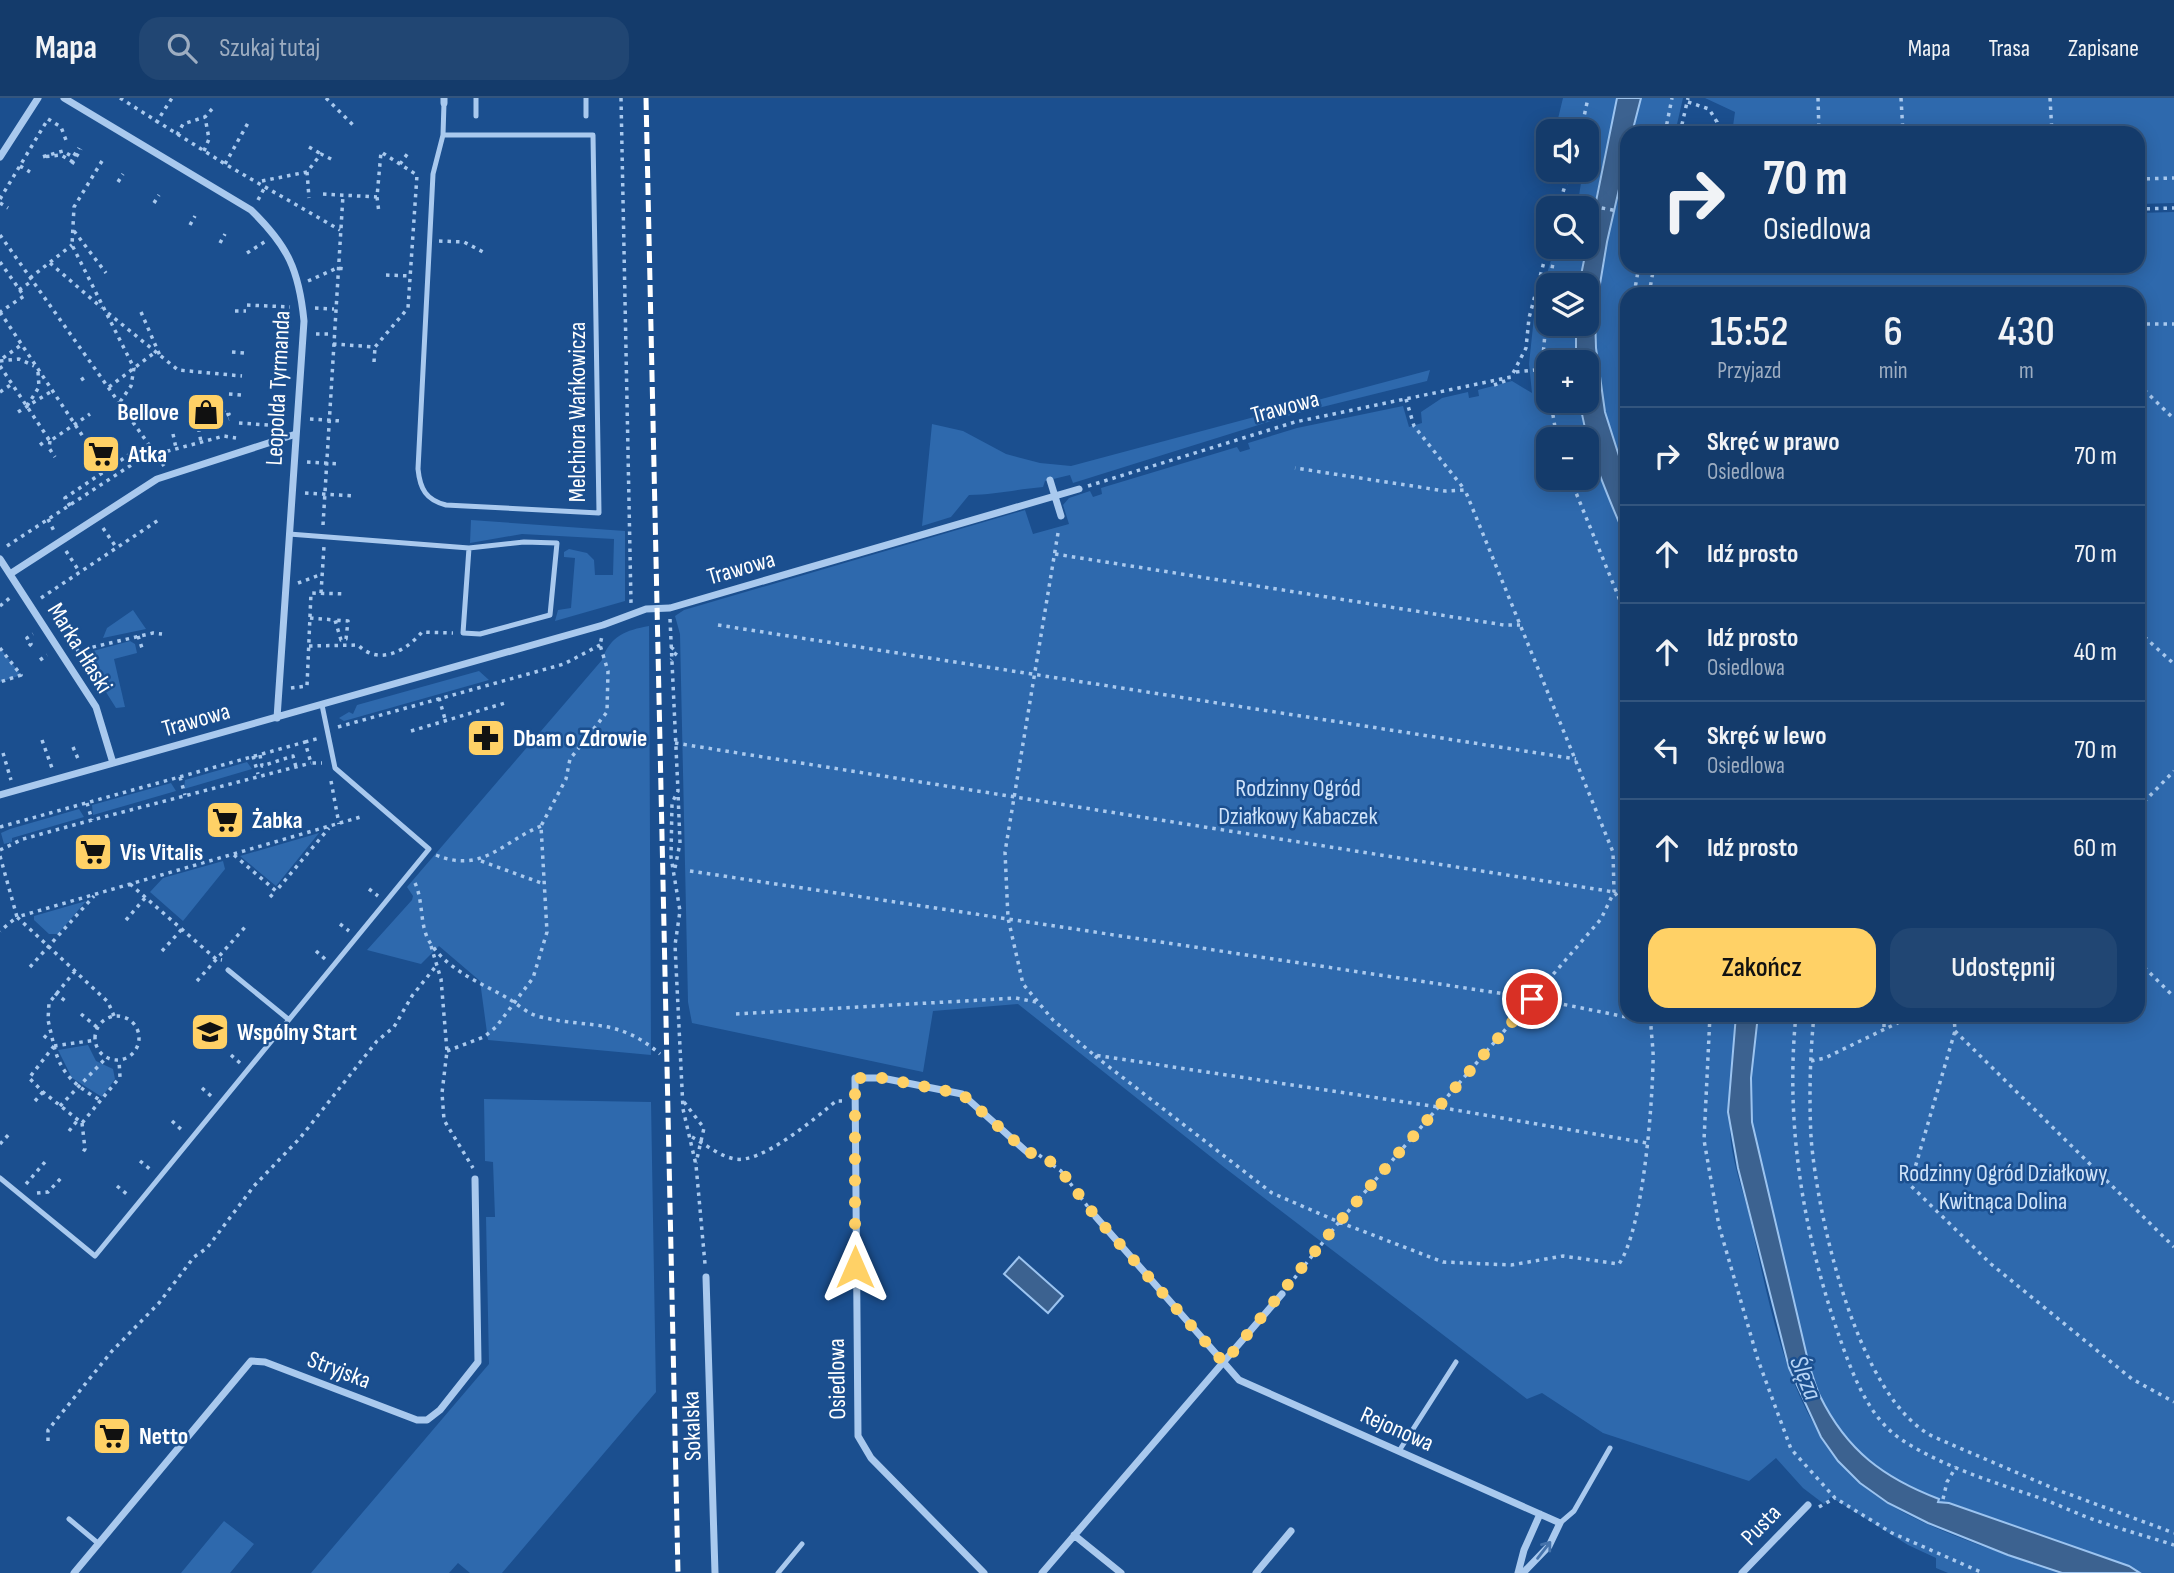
<!DOCTYPE html>
<html lang="pl">
<head>
<meta charset="utf-8">
<style>
	body { margin:0; font-family:"Sofia Sans Condensed",sans-serif; background:#214673; color:#f1f3f6; height:100vh; display:flex; flex-direction:column; font-size:26px; white-space:nowrap }
	* { box-sizing:border-box; margin:0 }
	p { font-size:23px; color:#9dadc1 }
	.icon { flex:none; width:38px; height:38px; fill:none; stroke:currentColor; stroke-width:2; stroke-linecap:round; stroke-linejoin:round }
	.map { position:relative; flex:1; overflow:hidden }
	.details { position:absolute; left:1620px; top:189px; width:525px; height:735px; display:flex; flex-direction:column; background:#143b6b; border-radius:21px; box-shadow:0 4px 18px #0003,0 0 0 2px #33557e }
	.details>* { flex:none }
	.top-card { position:absolute; left:1620px; top:28px; width:525px; height:147px; border-radius:21px; box-shadow:0 4px 18px #0003,0 0 0 2px #33557e; background:#143b6b; color:#f1f3f6; overflow:hidden }
	.fabs { position:absolute; left:1536px; top:21px; display:grid; gap:14px }
	.fabs a { display:grid; place-items:center; width:63px; height:63px; border-radius:14px; background:#143b6b; box-shadow:0 4px 18px #0003,0 0 0 2px #33557e; font-size:35px }
	.pin { position:absolute; display:grid; place-items:center; width:60px; height:60px; color:#fff; margin:-30px; border:4px solid #fff; border-radius:50%; box-shadow:0 2px 7px #0007 }
	.me { position:absolute; width:77px; margin:-38px; rotate:0deg; stroke-linejoin:round; filter:drop-shadow(0 0 5px #0008) }
	.turn { display:flex; align-items:center; gap:24px; height:147px; padding:0 28px; font-size:32px }
	.turn .icon { width:91px; height:91px; stroke-width:2.5 }
	.turn b { display:block; font-size:49px; line-height:60px }
	.eta { display:flex; justify-content:space-evenly; align-items:center; height:119px; text-align:center }
	.eta b { font-size:42px; font-weight:600; line-height:49px }
	.button { display:flex; gap:14px; margin-top:auto; padding:14px 28px }
	.button a { flex:1; height:80px; border-radius:21px; background:#ffd166; color:#111; font-size:28px; font-weight:600; line-height:80px; text-align:center }
	.button a+a { background:#214673; color:#f1f3f6 }
	ul { padding:0; list-style:none }
	li { display:flex; align-items:center; gap:21px; height:98px; padding:0 28px; border-top:2px solid #33557e }
	li div { flex:1 }
	li b { display:block; font-size:26px }
	li em { font-style:normal }
	header { display:flex; align-items:center; gap:42px; box-sizing:border-box; height:98px; padding:0 35px; background:#143b6b; border-bottom:2px solid #33557e }
	header strong { font-size:33px }
	nav { display:flex; gap:38px; margin-inline-start:auto; font-size:24px }
	.search { width:490px; height:63px; background:#214673; display:flex; align-items:center; gap:18px; box-sizing:border-box; padding:0 24px; border-radius:21px; color:#9dadc1; font-size:26px }
	.map>svg:first-child { display:block }
	.green { fill:#2e69ad; fill-rule:evenodd }
	.water { fill:#3c6290; stroke:#9cc4f0; stroke-width:2 }
	.lines { fill:none; stroke-linecap:round; stroke-linejoin:round }
	.path { stroke:#a9c9ee; stroke-width:3.5; stroke-dasharray:3.5 5; stroke-linecap:butt }
	.lane { stroke:#a9c9ee; stroke-width:5 }
	.street { stroke:#a9c9ee; stroke-width:7 }
	.rail { stroke:#fff; stroke-width:5; stroke-dasharray:12 5; stroke-linecap:butt }
	.oneway { stroke:#4674ac }
	.route { stroke:#ffd166; stroke-width:12; stroke-dasharray:0 21.6 }
	.labels { text-anchor:middle; dominant-baseline:central; stroke-width:5; stroke-linejoin:round; paint-order:stroke }
	.street-label { font-size:24px; fill:#fff; stroke:#1b4f8f }
	.poi-label { font-size:24px; font-weight:bold; fill:#fff; stroke:#1b4f8f; text-anchor:start }
	.park-label { font-size:24px; fill:#cfe3fa; stroke:#1b4f8f }
	.water-label { font-size:26px; font-style:italic; fill:#b5d3f5; stroke:#1b4f8f }
</style>
</head>
<body>
<header>
<strong>Mapa</strong>
<div class="search"><svg class="icon" aria-label="search" viewBox="0 0 24 24"><circle cx="10" cy="10" r="6"/><path d="M15 15l6 6"/></svg>Szukaj tutaj</div>
<nav><a>Mapa</a><a>Trasa</a><a>Zapisane</a></nav>
</header>
<div class="map">
<svg width="2174" height="1475" viewBox="0 0 2174 1475">
	<rect width="100%" height="100%" fill="#1b4f8f"/>
	<path class="green" d="M1563,0H1617L1587,141V110H1577L1581,85L1574,83L1577,72H1587V33H1555Z
		M1641,0H1683L1675,35H1632Z
		M1705,0H2174V105L2139,106L2138,35H1732L1735,14Z
		M1627,56L1628,168H2138L2139,115L2174,114V1475H2140L2129,1468L1950,1405L1944,1407L1938,1404L1939,1401C1884,1380 1846,1352 1820,1298C1815,1288 1813,1277 1809,1267L1752,1024L1751,980L1758,917H2138V196H1628L1627,383C1608,331 1590,272 1596,215C1600,161 1615,108 1627,56Z
		M1555,149H1586L1579,187H1549V226H1576V264H1549V303H1580L1593,355L1627,444L1628,917H1736C1734,955 1730,995 1730,1033C1731,1060 1742,1090 1749,1116C1770,1208 1787,1318 1860,1385C1906,1427 2003,1455 2062,1475H1948L1936,1470V1460L1908,1447L1831,1399L1824,1406L1803,1390L1776,1360L1749,1383L1603,1335L1542,1295L1527,1301L1225,1070L1018,906L933,913L923,974L692,925L688,904L680,536L675,518L684,512L1025,412L1033,436L1069,426L1063,407L1069,400L1090,393L1093,399L1102,396L1101,390L1237,349L1240,354L1250,351L1248,345L1297,330L1403,308L1409,329L1422,325L1421,314L1442,300L1468,294L1469,300L1479,298L1478,292L1512,283L1532,295L1529,266L1534,219ZM1549,341H1587V380H1549Z
		M1430,272L1427,283L1294,316L1073,385L1070,377L1045,383L1043,389C1018,391 995,397 969,397L951,419L922,428L932,326L963,333L1006,356L1040,365L1071,368Z
		M471,422L625,433V503L555,523L558,512L571,510L575,460L564,459V454L569,451L587,455L594,462L595,477H613L614,441L522,436L470,445Z
		M133,512L146,531L103,540L107,530Z
		M649,528L651,957L488,942L480,883L439,848L421,866L367,852L412,802L413,798L407,789L602,562C610,538 626,532 649,528Z
		M130,543L135,546L137,555L114,561L125,609L116,610L82,556Z
		M0,550L21,577L0,584Z
		M479,573L489,582L344,623L339,620L349,614L353,616L357,607Z
		M247,664L252,671L184,691L185,682Z
		M171,685L176,693L93,717L92,707Z
		M79,711L84,719L12,740V744L4,746L1,735L10,731Z
		M319,735L276,788L240,758Z
		M223,763L225,771L183,823L150,794L163,780Z
		M86,803L58,836H49L34,822V818Z
		M88,947L96,963L113,971L115,981L102,999L72,980L58,952Z
		M484,1001L651,1004L656,1294L502,1475H470L458,1465L449,1475H311L489,1266L486,1119H495L493,1064L485,1063Z
		M224,1423L254,1446L230,1475H181Z"/>
	<path class="water" d="M1617,0H1641L1632,35H1628L1627,56L1607,144L1595,216L1596,250L1605,314L1627,383V444C1609,399 1586,352 1580,303H1587V264H1576V226H1587V187H1579Z
		M1736,917H1758L1751,980L1752,1024L1809,1267C1813,1277 1815,1288 1820,1298C1847,1353 1884,1380 1939,1401L1938,1404L1949,1405L2129,1468L2140,1475H2062L2008,1457L1928,1425L1888,1405L1860,1385L1838,1363L1821,1339L1789,1270L1738,1070L1728,1014Z
		M1019,1159L1063,1198L1048,1215L1004,1176Z"/>
	<g class="lines">
		<path class="path" d="M120,0L225,66L340,132
			M326,0L354,28
			M621,0L631,505
			M1818,0L1819,35
			M1901,0L1903,35
			M2050,0L2052,35
			M1688,4L1709,11L1717,24L1718,35
			M48,21L61,29L66,42
			M156,25L172,0
			M1581,33L1588,0
			M1665,35L1672,0
			M1680,35L1688,0
			M177,37L183,26L205,19
			M309,49L321,56
			M204,53L209,41L205,19L212,11
			M102,63L74,109L72,147L134,270L131,288L120,304
			M73,64L61,57L42,59L63,53L73,59L79,50
			M72,66L81,51
			M225,66L248,25
			M400,66L408,55
			M20,68L30,74
			M307,74L309,100
			M2138,81L2174,80
			M262,83L307,74L321,56L335,63
			M118,84L123,76
			M323,96L377,99
			M0,101L48,21
			M258,102L266,87
			M1560,102L1628,115
			M0,105L8,110
			M154,105L159,97
			M1558,110L1570,72
			M2138,111L2174,110
			M190,127L195,118
			M74,133L106,175
			M0,137L164,368
			M439,143L464,144L485,155
			M220,145L225,136
			M247,155L266,143
			M0,164L24,198L0,214
			M50,165L102,210
			M386,177L410,178
			M30,180L72,147
			M308,183L337,170L346,171
			M1549,187L1556,149
			M1549,190L1543,258L1557,341
			M19,192L32,183
			M1634,196L1639,168
			M1649,196L1654,168
			M247,207L290,209
			M315,210L334,211
			M235,213H246
			M0,214L84,340
			M141,214L161,260
			M108,215L178,272L242,278
			M2138,226H2174
			M316,236H332
			M333,246L375,249L408,210L417,77L381,54L377,99L379,115
			M232,254L244,255
			M3,260L21,247
			M0,263L19,261L34,268
			M374,264L375,249
			M0,268L50,343L90,316
			M1516,274L1544,271
			M81,282L84,280
			M2138,286L2174,321
			M1494,287L1510,281
			M109,289L154,255
			M0,294L12,286
			M229,296L241,297
			M1406,301L1414,328L1465,392
			M27,308L39,289L38,274
			M18,314L52,293
			M197,319L226,312L229,316L205,326L229,321
			M310,321L341,323
			M197,322L201,344
			M239,325L268,327L285,323
			M173,336L176,350
			M50,343L49,350L55,359
			M40,347L49,340
			M307,364L339,366
			M1570,380L1628,522
			M1088,388L1295,324L1511,279L1526,250L1529,220L1549,145
			M305,395L354,398
			M70,408L65,400L136,352
			M48,421L55,435
			M323,427L343,97
			M103,430L116,449
			M1058,435L1005,754L1008,820L1023,886L1053,922L1094,957L1438,1009L1647,1045
			M7,448L142,360L224,338L236,340
			M66,453L79,473
			M1055,456L1504,527H1520
			M298,485L322,476
			M321,495L324,448
			M41,500L160,421
			M0,508L12,498
			M310,520L335,522L341,542L346,541L348,523L335,522
			M670,521L678,693L672,705L671,759L680,813L675,847L683,1011L696,1067L705,1166
			M718,527L1576,661
			M2138,533L2174,566
			M138,538L142,550
			M29,548L31,546L27,540L33,536
			M309,548L358,547C379,568 406,553 422,534L453,535
			M671,549L677,554L671,562
			M0,550L21,577L0,584
			M76,553L153,535L162,536
			M40,562L47,557
			M291,590L307,588L311,495L346,496
			M439,600L445,621
			M338,629L564,566L600,547
			M411,633L505,605
			M42,642L52,670
			M305,644L320,640
			M675,645L1614,794L1628,811
			M73,649L79,663
			M3,655L11,682
			M260,657L262,668L293,658L296,669
			M253,658L258,676
			M180,679L185,697
			M331,683L339,726
			M87,705L92,722
			M2138,710L2174,673
			M0,729L305,644L311,665H322
			M0,752L23,741L92,722L311,665
			M234,757L276,793L329,730
			M436,757C482,776 502,744 541,728
			M0,758L17,819L0,833
			M481,763L544,786
			M675,770L680,745L678,695
			M690,773L1532,900L1651,924
			M415,785C424,804 419,830 431,846C450,874 482,885 509,901C519,907 529,917 541,919C591,931 617,919 660,956
			M130,786L216,861L222,862
			M369,791L378,798
			M270,799L276,793
			M126,822L145,800
			M340,826L349,833
			M431,848L441,881L447,953L442,995L444,1022L473,1070
			M162,853L182,831
			M316,853L325,861
			M2138,863L2174,899
			M30,869L94,798
			M75,873L49,905L48,922L54,948L96,942
			M197,883L246,828
			M55,895L68,905
			M81,916L98,930
			M736,916L1016,900L1036,904
			M1710,917L1704,1042L1719,1128L1758,1262L1791,1351L1835,1400L1892,1435L1983,1475
			M1796,917C1785,1025 1803,1133 1838,1235C1851,1272 1867,1319 1902,1342C1942,1368 1990,1383 2034,1398C2056,1405 2076,1416 2098,1423C2123,1432 2149,1439 2174,1447
			M1814,917C1810,958 1809,998 1811,1039C1817,1118 1858,1302 1934,1339L2055,1391L2174,1435
			M1884,917V930
			M1954,917L1955,933L1910,1087L1991,1166L2132,1281L2174,1304
			M114,918L108,904L17,819L364,718
			M95 940a22 22 0 1 1 44 0a22 22 0 1 1-44 0Z
			M1955,933L2174,1149
			M44,940L50,933
			M54,948L29,980L43,994L82,1025L120,979L119,962
			M54,948C61,977 77,989 102,1003
			M447,953L484,939L496,929L533,880L547,834L541,728L566,681L570,661L607,614L608,573L600,547L602,538
			M231,957L240,965
			M1095,958L1272,1095L1339,1124L1443,1164L1511,1167L1563,1158L1619,1166C1643,1131 1652,1011 1653,965C1654,949 1650,933 1651,917
			M1811,963L1825,960L1914,917
			M202,990L211,998
			M35,1003L43,994
			M684,1004L704,1030L696,1065
			M60,1008L107,959
			M172,1023L184,1034
			M82,1025L85,1051L83,1054
			M69,1033L77,1023
			M692,1039C705,1046 719,1058 735,1061C761,1066 816,1020 836,1003H842
			M0,1046L11,1034
			M1039,1057L1061,1073L1088,1109
			M140,1063L151,1072
			M26,1086L45,1064
			M117,1088L129,1098
			M37,1095L48,1094L63,1078
			M1289,1187L1339,1124L1601,821L1614,794L1613,754L1465,392L1445,393L1295,370
			M48,1343V1332L112,1253L159,1205L194,1159L207,1150L254,1088L300,1040L377,943L394,929L412,898L436,868
			M1943,1401L1947,1384L1956,1369
			M1819,1409L1835,1400"/>
		<path class="lane" d="M586,0V18
			M476,18V0
			M443,37H593L599,415L446,407C426,402 420,391 418,371L433,76L443,37L444,5
			M289,436L469,450L524,444L557,445L550,517L480,536L463,535L469,450
			M228,872L288,921
			M0,1080L95,1158L429,751L335,670L322,607
			M1399,1353L1456,1264
			M69,1421L99,1446
			M1560,1425L1574,1413L1610,1350
			M778,1475L802,1446"/>
		<path class="street" d="M64,0L251,112C288,148 299,172 304,223L277,620
			M444,0V5
			M0,59L38,0
			M1050,382L1061,418
			M0,461L96,609L113,665
			M10,476L157,381L296,336
			M0,697L603,527L646,511L670,510L1079,391
			M1096,1119L1239,1282L1560,1425L1549,1448L1523,1475
			M706,1179L715,1475
			M1074,1437L1121,1475
			M74,1475L251,1263L265,1264L417,1322H427L440,1312L478,1264L475,1081
			M984,1475L871,1360L858,1338L855,980H882L962,996L1027,1054
			M1042,1475L1282,1196
			M1256,1475L1291,1433
			M1518,1475L1524,1452L1540,1416
			M1742,1475L1808,1407"/>
		<path class="rail" d="M646,0L678,1475"/>
	</g>
	<defs><path id="oneway-shaft" d="M-6 0H5M1.5-3L5.5 0L1.5 3" fill="none" stroke-width="1.6" stroke-linecap="round" stroke-linejoin="round" transform="scale(1.75)"/></defs>
	<use class="oneway" href="#oneway-shaft" transform="translate(1544 1452) rotate(-52)"/>
	<g class="lines">
		<path class="route" d="M855,1169V980H882L962,996L1027,1054L1045,1059L1061,1073L1096,1119L1224,1265L1339,1124L1532,901"/>
	</g>
	<defs>
		<g id="shop-square" transform="scale(2.0125)"><rect x="-9" y="-9" width="18" height="18" rx="4" fill="#ffd166" stroke="#1b4f8f"/><path d="M-5-2.5h2.3a2.7 3.5 0 0 1 5.4 0H5L5.5 6h-11ZM-1.5-2.5h3a1.5 2.3 0 0 0-3 0Z" fill="#111"/></g>
		<g id="supermarket-square" transform="scale(2.0125)"><rect x="-9" y="-9" width="18" height="18" rx="4" fill="#ffd166" stroke="#1b4f8f"/><path d="M-6-5.5h2.5l.6 2H6L4.5 2H-2.5L-4.4-4H-6ZM-1.5 3.2a1.3 1.3 0 1 0 .1 0ZM3 3.2a1.3 1.3 0 1 0 .1 0Z" fill="#111"/></g>
		<g id="pharmacy-square" transform="scale(2.0125)"><rect x="-9" y="-9" width="18" height="18" rx="4" fill="#ffd166" stroke="#1b4f8f"/><path d="M-2-6h4v4h4v4h-4v4h-4v-4h-4v-4h4Z" fill="#111"/></g>
		<g id="school-square" transform="scale(2.0125)"><rect x="-9" y="-9" width="18" height="18" rx="4" fill="#ffd166" stroke="#1b4f8f"/><path d="M0-5L7-2L0 1L-7-2ZM-4 1L0 2.5L4 1V4Q0 6-4 4Z" fill="#111"/></g>
	</defs>
	<g fill-rule="evenodd">
		<use href="#shop-square" x="206" y="314"/>
		<use href="#supermarket-square" x="101" y="356"/>
		<use href="#pharmacy-square" x="486" y="640"/>
		<use href="#supermarket-square" x="225" y="722"/>
		<use href="#supermarket-square" x="93" y="754"/>
		<use href="#school-square" x="210" y="934"/>
		<use href="#supermarket-square" x="112" y="1338"/>
	</g>
	<g class="labels">
		<g class="street-label">
			<text transform="translate(278 290) rotate(-87)">Leopolda Tyrmanda</text>
			<text transform="translate(1285 309) rotate(-15)">Trawowa</text>
			<text transform="translate(577 314) rotate(-90)">Melchiora Wańkowicza</text>
			<text transform="translate(741 470) rotate(-16)">Trawowa</text>
			<text transform="translate(80 550) rotate(58)">Marka Hłaski</text>
			<text transform="translate(196 622) rotate(-16)">Trawowa</text>
			<text transform="translate(339 1272) rotate(21)">Stryjska</text>
			<text transform="translate(837 1281) rotate(-91)">Osiedlowa</text>
			<text transform="translate(692 1328) rotate(-92)">Sokalska</text>
			<text transform="translate(1397 1331) rotate(24)">Rejonowa</text>
			<text transform="translate(1761 1427) rotate(-46)">Pusta</text>
		</g>
		<g class="poi-label">
			<text x="179" y="314" text-anchor="end">Bellove</text>
			<text x="128" y="356">Atka</text>
			<text x="513" y="640">Dbam o Zdrowie</text>
			<text x="252" y="722">Żabka</text>
			<text x="120" y="754">Vis Vitalis</text>
			<text x="237" y="934">Wspólny Start</text>
			<text x="139" y="1338">Netto</text>
		</g>
		<g class="park-label">
			<text x="1298" y="690">Rodzinny Ogród<tspan x="1298" dy="28">Działkowy Kabaczek</tspan></text>
			<text x="2003" y="1075">Rodzinny Ogród Działkowy<tspan x="2003" dy="28">Kwitnąca Dolina</tspan></text>
		</g>
		<g class="water-label">
			<text transform="translate(1805 1280) rotate(68)">Ślęza</text>
		</g>
	</g>
</svg>
<div class="fabs">
<a><svg class="icon" aria-label="sound" viewBox="0 0 24 24"><path d="M4 9h4l5-4v14l-5-4H4zM17 9q2 3 0 6"/></svg></a>
<a><svg class="icon" aria-label="search" viewBox="0 0 24 24"><circle cx="10" cy="10" r="6"/><path d="M15 15l6 6"/></svg></a>
<a><svg class="icon" aria-label="layers" viewBox="0 0 24 24"><path d="M12 4l9 5-9 5-9-5zM3 14l9 5 9-5"/></svg></a>
<a>+</a>
<a>−</a>
</div>
<div class="pin" style="left:1532px;top:901px;background:#d93025"><svg class="icon" aria-label="arrive" viewBox="0 0 24 24"><path d="M6 21V4h12l-3 4 3 4H6"/></svg></div>
<svg class="me" style="left:855px;top:1169px" viewBox="-20 -20 40 40"><path d="M0-17L14 15 0 8-14 15z" fill="#ffd166" stroke="#fff" stroke-width="4"/></svg>
<div class="top-card">
<div class="turn"><svg class="icon" aria-label="right" viewBox="0 0 24 24"><path d="M7 20v-9h11M14 6l5 5-5 5"/></svg><div><b>70 m</b>Osiedlowa</div></div>
</div>
<section class="details">
<div class="eta">
<div><b>15:52</b><p>Przyjazd</p></div>
<div><b>6</b><p>min</p></div>
<div><b>430</b><p>m</p></div>
</div>
<ul>
<li><svg class="icon" aria-label="right" viewBox="0 0 24 24"><path d="M7 20v-9h11M14 6l5 5-5 5"/></svg><div><b>Skręć w prawo</b><p>Osiedlowa</p></div><em>70 m</em></li>
<li><svg class="icon" aria-label="ahead" viewBox="0 0 24 24"><path d="M12 20V5M6 11l6-6 6 6"/></svg><div><b>Idź prosto</b></div><em>70 m</em></li>
<li><svg class="icon" aria-label="ahead" viewBox="0 0 24 24"><path d="M12 20V5M6 11l6-6 6 6"/></svg><div><b>Idź prosto</b><p>Osiedlowa</p></div><em>40 m</em></li>
<li><svg class="icon" aria-label="left" viewBox="0 0 24 24"><path d="M17 20v-9H6M10 6l-5 5 5 5"/></svg><div><b>Skręć w lewo</b><p>Osiedlowa</p></div><em>70 m</em></li>
<li><svg class="icon" aria-label="ahead" viewBox="0 0 24 24"><path d="M12 20V5M6 11l6-6 6 6"/></svg><div><b>Idź prosto</b></div><em>60 m</em></li>
</ul>
<div class="button"><a>Zakończ</a><a>Udostępnij</a></div>
</section>
</div>
</body>
</html>
